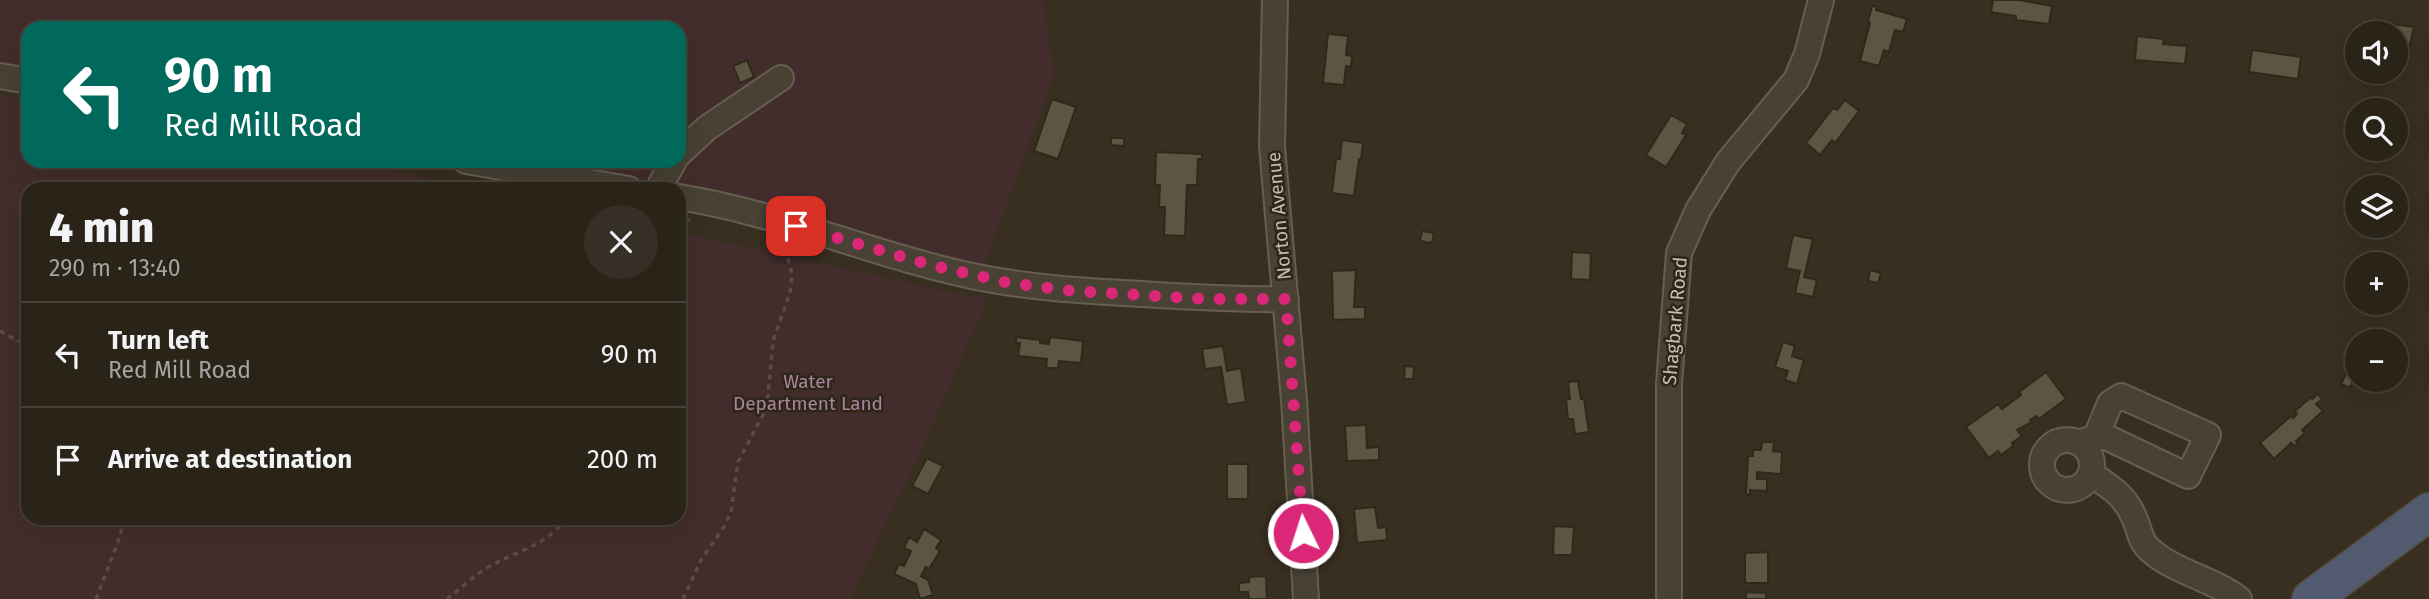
<!DOCTYPE html>
<html lang="en">
<head>
<meta charset="utf-8">
<style>
	body { margin:0; font-family:"Fira Sans",sans-serif; background:#362f25; color:#f1f3f6; height:100vh; display:flex; flex-direction:column; font-size:26px; white-space:nowrap }
	* { box-sizing:border-box; margin:0 }
	p { font-size:23px; color:#a5a4a2 }
	.icon { flex:none; width:38px; height:38px; fill:none; stroke:currentColor; stroke-width:2; stroke-linecap:round; stroke-linejoin:round }
	.map { position:relative; flex:1; overflow:hidden }
	.side { position:absolute; left:21px; top:182px; width:665px; height:343px; display:flex; flex-direction:column; background:#2a2318; border-radius:21px; box-shadow:0 7px 28px #0002,0 0 0 2px #464037 }
	.side>* { flex:none }
	.banner { position:absolute; left:21px; top:21px; width:665px; height:147px; border-radius:21px; box-shadow:0 7px 28px #0002,0 0 0 2px #464037; background:#00695c; color:#fff; overflow:hidden }
	.fabs { position:absolute; left:2345px; top:21px; display:grid; gap:14px }
	.fabs a { display:grid; place-items:center; width:63px; height:63px; border-radius:50%; background:#2a2318; box-shadow:0 7px 28px #0002,0 0 0 2px #464037; font-size:35px }
	.pin { position:absolute; display:grid; place-items:center; width:60px; height:60px; color:#fff; margin:-30px; border-radius:14px; box-shadow:0 4px 10px #0006 }
	.me { position:absolute; width:77px; margin:-38px; rotate:356deg; stroke-linejoin:round; filter:drop-shadow(0 0 5px #0008) }
	.turn { display:flex; align-items:center; gap:24px; height:147px; padding:0 28px; font-size:32px }
	.turn .icon { width:91px; height:91px; stroke-width:2.5 }
	.turn b { display:block; font-size:49px; line-height:60px }
	.round { display:grid; place-items:center; flex:none; width:74px; height:74px; border-radius:37px; background:#362f25 }
	.headline { display:flex; align-items:center; justify-content:space-between; height:119px; padding:0 28px }
	h1 { font-size:42px; font-weight:800; line-height:52px }
	ul { padding:0; list-style:none }
	li { display:flex; align-items:center; gap:21px; height:105px; padding:0 28px; border-top:2px solid #464037 }
	li div { flex:1 }
	li b { display:block; font-size:26px }
	li em { font-style:normal }
	.map>svg:first-child { display:block }
	.green { fill:#422d2c }
	.building { fill:#5d5441; stroke:#2f281b; stroke-width:2 }
	.lines { fill:none; stroke-linecap:round; stroke-linejoin:round }
	.minor-casing { stroke:#665f51; stroke-width:28 }
	.highway-casing { stroke:#534c3e; stroke-width:40 }
	.path { stroke:#5d4b46; stroke-width:3.5; stroke-dasharray:5 5; stroke-linecap:butt }
	.minor { stroke:#484134; stroke-width:24 }
	.highway { stroke:#515a6e; stroke-width:37 }
	.route { stroke:#db2777; stroke-width:12; stroke-dasharray:0 21.6 }
	.labels { text-anchor:middle; dominant-baseline:central; stroke-width:5; stroke-linejoin:round; paint-order:stroke }
	.street-label { font-size:19px; fill:#c5beae; stroke:#2d2619 }
	.park-label { font-size:19px; fill:#aa859f; stroke:#2d2619 }
</style>
</head>
<body>
<div class="map">
<svg width="2429" height="599" viewBox="0 0 2429 599">
	<rect width="100%" height="100%" fill="#382f20"/>
	<path class="green" d="M0,0H1043L1054,74L984,267L679,189H638L502,161H679V28H28V68L0,62Z
		M0,94L28,100V161H340L482,189H28V518H679V232L973,297L988,298L921,451L850,599H0Z"/>
	<path class="building" d="M1993,0H2019L2052,6L2049,24L2016,20V16L1991,12Z
		M1872,6L1877,7L1876,10L1907,19L1903,32L1895,30L1889,52L1884,50L1879,66L1860,61L1870,23L1868,22Z
		M2370,21L2414,27L2409,49L2396,46V33H2368Z
		M1328,34L1348,36L1346,55L1352,56L1351,67L1346,66L1344,85L1323,83Z
		M2137,36L2164,39L2163,44L2187,46L2185,64L2135,60Z
		M2252,50L2301,57L2298,79L2249,72Z
		M747,60L754,77L740,83L733,66Z
		M1052,99L1076,107L1058,159L1034,151Z
		M1845,100L1859,111L1835,143L1832,140L1820,155L1806,143L1833,108L1837,110Z
		M1671,115L1687,124L1682,133L1686,135L1666,167L1646,155Z
		M1111,138H1124V146L1111,145Z
		M1342,140L1363,143L1361,160L1359,159L1354,196L1332,193L1336,159H1340Z
		M1156,152L1202,154V159H1198L1197,185H1187L1185,236L1164,235L1165,207H1159L1160,185H1155Z
		M1422,231L1434,233L1432,243L1420,241Z
		M1793,235L1813,239L1804,277L1817,280L1813,297L1795,293L1800,271L1786,268Z
		M1572,252L1591,253L1590,280L1571,279Z
		M1356,270L1354,307H1365V319L1333,320L1332,271Z
		M1870,270L1881,273L1878,283L1868,281Z
		M1016,337L1040,340V343L1049,344L1050,337L1083,341L1081,363L1059,361L1058,368H1046L1047,359L1018,356L1020,343H1016Z
		M1783,342L1795,346L1792,356L1804,360L1797,384L1785,380L1788,371L1775,367Z
		M1223,346L1227,371L1241,368L1246,402L1227,405L1221,367L1205,369L1202,349Z
		M1405,366L1414,367L1413,379H1404Z
		M2046,372L2066,399L2039,419L2036,416L2030,420L2032,422L2017,430L2022,436L2012,443L2013,446L2001,455L1998,451L1989,458L1966,427L1998,404L2002,409L2021,395L2019,392Z
		M2346,374L2354,378L2350,388L2341,384Z
		M1578,381L1581,399H1584L1589,432L1575,434L1573,419H1568L1566,400L1570,399L1568,382Z
		M2318,394L2322,399L2316,404L2323,411L2302,430L2305,433L2296,441L2298,443L2294,446L2291,443L2274,459L2260,443L2291,416L2293,418L2297,414L2295,411L2311,397L2312,399Z
		M1366,425L1367,448L1379,447V460L1347,461L1345,426Z
		M1762,442H1774L1773,451L1782,452L1781,474L1757,472V479H1767V491L1750,490V495L1746,494L1748,456H1753V450H1761Z
		M927,458L943,466L928,494L912,486Z
		M1227,464H1248V499H1227Z
		M1375,507L1378,528L1386,527L1387,540L1357,543L1354,509Z
		M1554,526L1574,527L1572,555H1553Z
		M924,529L941,540L936,548L940,551L929,569L926,567L921,576L928,580L933,595L920,599L916,584L894,574L899,564L904,566L911,551L904,548L909,537L917,542Z
		M1768,552V583H1745V553Z
		M1266,576L1267,599H1249L1248,592H1239V583L1249,582V577Z
		M1746,592L1766,593V599H1746Z"/>
	<g class="lines">
		<g class="minor-casing">
			<path id="minor" d="M1275,0L1272,146L1294,400L1306,599
				M0,76L28,81
				M679,154L707,128L781,78
				M466,161L629,189
				M658,189L674,161
				M679,197C779,213 873,255 972,276C1028,288 1085,291 1142,294C1190,297 1237,300 1286,299
				M2042 465a25 25 0 1 1 50 0a25 25 0 1 1-50 0Z
				M2079,443L2096,437H2106L2188,476L2208,435L2121,396L2110,403L2096,437
				M2091,474C2109,486 2124,495 2133,515C2139,526 2139,540 2149,549C2175,573 2212,578 2239,599
				M1669,599V384L1679,253L1698,210L1728,162L1796,80L1807,54L1821,0"/>
		</g>
		<g class="highway-casing">
			<path id="highway" d="M2311,599L2429,512"/>
		</g>
		<path class="path" d="M679,239L689,219
			M0,331L28,346
			M96,599L121,534V518
			M447,599C460,589 473,576 487,568C515,551 546,547 566,518
			M683,599L701,560L724,527L731,512L738,462L767,407L773,341L790,293L792,273L783,242"/>
		<use href="#minor" class="minor"/>
		<use href="#highway" class="highway"/>
	</g>
	<g class="lines">
		<path class="route" d="M796,226L931,265L1009,283L1073,291L1207,299H1286L1303,533"/>
	</g>
	<g class="labels">
		<g class="street-label">
			<text transform="translate(1279 216) rotate(-95)">Norton Avenue</text>
			<text transform="translate(1675 321) rotate(-85)">Shagbark Road</text>
		</g>
		<g class="park-label">
			<text x="808" y="381">Water<tspan x="808" dy="22">Department Land</tspan></text>
		</g>
	</g>
</svg>
<div class="fabs">
<a><svg class="icon" aria-label="sound" viewBox="0 0 24 24"><path d="M4 9h4l5-4v14l-5-4H4zM17 9q2 3 0 6"/></svg></a>
<a><svg class="icon" aria-label="search" viewBox="0 0 24 24"><circle cx="10" cy="10" r="6"/><path d="M15 15l6 6"/></svg></a>
<a><svg class="icon" aria-label="layers" viewBox="0 0 24 24"><path d="M12 4l9 5-9 5-9-5zM3 14l9 5 9-5"/></svg></a>
<a>+</a>
<a>−</a>
</div>
<div class="pin" style="left:796px;top:226px;background:#d93025"><svg class="icon" aria-label="arrive" viewBox="0 0 24 24"><path d="M6 21V4h12l-3 4 3 4H6"/></svg></div>
<svg class="me" style="left:1303px;top:533px" viewBox="-20 -20 40 40"><circle r="17" fill="#db2777" stroke="#fff" stroke-width="3"/><path d="M0-11L8 9 0 5-8 9z" fill="#fff"/></svg>
<div class="banner">
<div class="turn"><svg class="icon" aria-label="left" viewBox="0 0 24 24"><path d="M17 20v-9H6M10 6l-5 5 5 5"/></svg><div><b>90 m</b>Red Mill Road</div></div>
</div>
<section class="side">
<div class="headline"><div><h1>4 min</h1><p>290 m · 13:40</p></div><a class="round"><svg class="icon" aria-label="close" viewBox="0 0 24 24"><path d="M6 6l12 12M18 6L6 18"/></svg></a></div>
<ul>
<li><svg class="icon" aria-label="left" viewBox="0 0 24 24"><path d="M17 20v-9H6M10 6l-5 5 5 5"/></svg><div><b>Turn left</b><p>Red Mill Road</p></div><em>90 m</em></li>
<li><svg class="icon" aria-label="arrive" viewBox="0 0 24 24"><path d="M6 21V4h12l-3 4 3 4H6"/></svg><div><b>Arrive at destination</b></div><em>200 m</em></li>
</ul>
</section>
</div>
</body>
</html>
